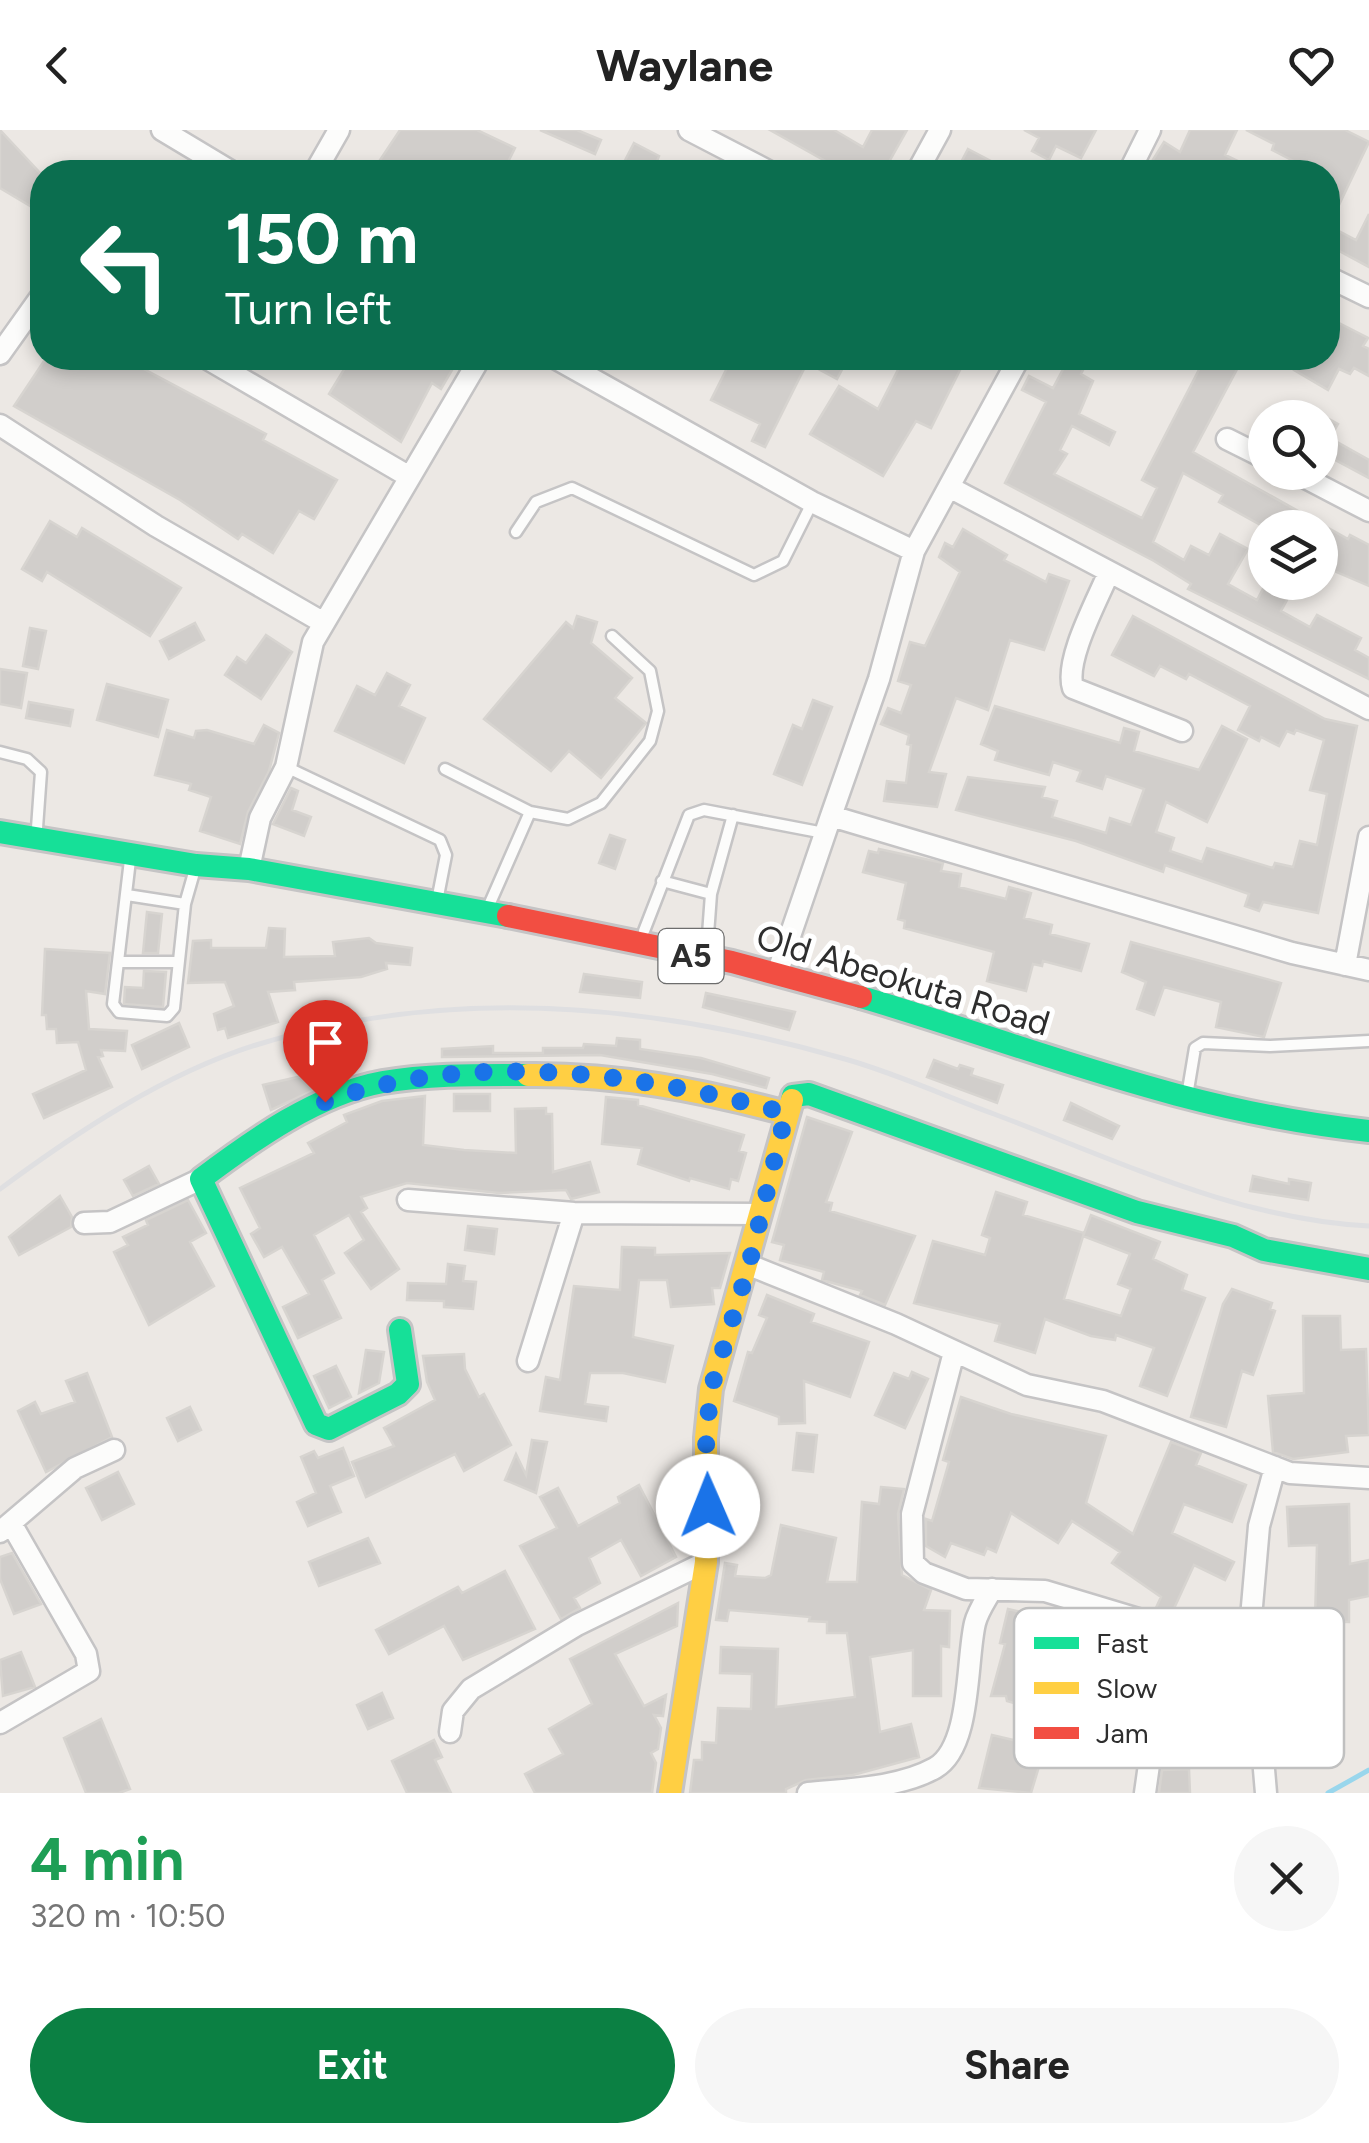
<!DOCTYPE html>
<html lang="en">
<head>
<meta charset="utf-8">
<style>
	body { margin:0; font-family:Figtree,sans-serif; background:#f6f6f6; color:#222; height:100vh; display:flex; flex-direction:column; font-size:38px; white-space:nowrap }
	* { box-sizing:border-box; margin:0 }
	p { font-size:32px; color:#767676 }
	.icon { flex:none; width:55px; height:55px; fill:none; stroke:currentColor; stroke-width:2; stroke-linecap:round; stroke-linejoin:round }
	.map { position:relative; height:1663px; overflow:hidden }
	.details { display:flex; flex-direction:column; background:#fff; flex:1 }
	.details>* { flex:none }
	.banner { position:absolute; left:30px; top:30px; width:1310px; height:210px; border-radius:40px; box-shadow:0 5px 15px #0003; background:#0b6e4f; color:#fff; overflow:hidden }
	.fabs { position:absolute; left:1248px; top:270px; display:grid; gap:20px }
	.fabs a { display:grid; place-items:center; width:90px; height:90px; border-radius:50%; background:#fff; box-shadow:0 5px 15px #0003; font-size:50px }
	.pin { position:absolute; display:grid; place-items:center; width:85px; height:85px; color:#fff; margin:-102px -42px; border-radius:50% 50% 50% 0; rotate:-45deg; box-shadow:0 0 10px #0007 }
	.pin .icon { rotate:45deg }
	.me { position:absolute; width:110px; margin:-55px; rotate:359deg; stroke-linejoin:round; filter:drop-shadow(0 0 8px #0008) }
	.turn { display:flex; align-items:center; gap:35px; height:210px; padding:0 30px; font-size:45px }
	.turn .icon { width:130px; height:130px; stroke-width:2.5 }
	.turn b { display:block; font-size:70px; line-height:85px }
	.round { display:grid; place-items:center; flex:none; width:105px; height:105px; border-radius:52px; background:#f6f6f6 }
	.head { display:flex; align-items:center; justify-content:space-between; height:170px; padding:0 30px }
	h1 { font-size:60px; font-weight:700; line-height:75px; color:#1e9e55 }
	.action { display:flex; gap:20px; margin-top:auto; padding:20px 30px }
	.action a { flex:1; height:115px; border-radius:60px; background:#0b8043; color:#fff; font-size:40px; font-weight:700; line-height:115px; text-align:center }
	.action a+a { background:#f6f6f6; color:#222 }
	header { display:flex; justify-content:space-between; align-items:center; height:130px; padding:0 30px; background:#fff; font-size:45px; font-weight:700 }
	.map>svg:first-child { display:block }
	.lines { fill:none; stroke-linecap:round; stroke-linejoin:round }
	.stream { stroke:#99d6ec; stroke-width:5 }
	.building { fill:#d1cecb; stroke:#d7d4d0; stroke-width:2.5 }
	.lane-casing { stroke:#c5c4c5; stroke-width:15 }
	.street-casing { stroke:#c5c4c5; stroke-width:25 }
	.fast-casing { stroke:#c5c4c5; stroke-width:28 }
	.slow-casing { stroke:#c5c4c5; stroke-width:28 }
	.jam-casing { stroke:#c5c4c5; stroke-width:28 }
	.lane { stroke:#fcfcfb; stroke-width:10 }
	.street { stroke:#fcfcfb; stroke-width:20 }
	.fast { stroke:#16e098; stroke-width:22 }
	.slow { stroke:#ffcf43; stroke-width:22 }
	.jam { stroke:#f24e42; stroke-width:22 }
	.rail { stroke:#dfdfe1; stroke-width:5 }
	.route { stroke:#1a73e8; stroke-width:18; stroke-dasharray:0 32.4 }
	.labels { text-anchor:middle; dominant-baseline:central; stroke-width:10; stroke-linejoin:round; paint-order:stroke }
	.shield { fill:#fff; stroke:#6d6d6d; stroke-width:2.5 }
	.shield-label { font-size:32px; font-weight:bold; fill:#2e2e2e }
	.street-label { font-size:35px; fill:#2e2e2e; stroke:#fff }
	.key { fill:#fff; stroke:#c0c0c0; stroke-width:2.5 }
	.key-label { font-size:28px; fill:#2e2e2e }
</style>
</head>
<body>
<header><svg class="icon" aria-label="back" viewBox="0 0 24 24"><path d="M15 5l-7 7 7 7"/></svg>Waylane<svg class="icon" aria-label="heart" viewBox="0 0 24 24"><path d="M12 20l-8-8c-3-5 5-10 8-4 3-6 11-1 8 4z"/></svg></header>
<div class="map">
<svg width="1369" height="1663" viewBox="0 0 1369 1663">
	<rect width="100%" height="100%" fill="#ece8e4"/>
	<g class="lines">
		<path class="stream" d="M1328,1663L1369,1640"/>
	</g>
	<path class="building" d="M0,0L42,45V83L0,58Z
		M400,0H477L515,18L503,42H442L424,32L418,42H372Z
		M540,0H577L601,10L595,24Z
		M770,0H834L863,17L872,0H907L889,32L903,42H845Z
		M1024,0H1096L1081,28L1056,16L1049,30L1032,21L1039,8Z
		M1190,0H1237L1225,25L1238,31L1232,42H1184L1169,35L1159,42L1149,36L1164,12L1180,22Z
		M1246,0H1345L1369,12L1328,98V42H1315L1272,20L1274,14Z
		M634,13L659,26L657,31L681,42H619Z
		M968,19L991,31L987,42H956Z
		M1369,84V137L1328,115L1333,98L1356,110Z
		M1339,193L1368,208L1363,216L1369,219V246L1354,238L1350,244L1339,239L1328,260L1294,240L1301,228H1328V197L1335,201Z
		M46,228H123L266,304L263,310L337,350L314,389L299,381L273,423L242,404L238,409L180,370L14,276Z
		M351,228H459L441,259L432,253L401,312L329,264Z
		M732,228H755L776,238L782,228H848L837,249L807,233L765,317L752,311L760,294L711,270Z
		M904,228H966L931,298L916,291L883,346L810,304L839,256L878,279Z
		M1069,228H1089L1081,244L1093,251L1079,284L1115,302L1109,315L1072,296L1060,320L1067,324L1054,344L1142,388L1157,358L1142,350L1205,228H1243L1193,322L1348,409L1350,405L1369,415V456L1320,435V398H1266L1219,372L1223,365L1183,343L1153,412L1184,430L1191,416L1209,425L1220,404L1248,419L1228,454L1257,470L1264,457L1287,470L1281,481L1310,497L1317,485L1361,508L1355,520L1369,528V549L1188,459L1191,454L1154,431L1005,353L1046,272L1022,260L1029,246L1053,258Z
		M1320,284L1338,294L1330,308L1369,330V348L1322,323L1320,327Z
		M50,391L77,407L82,398L181,458L150,506L47,442L42,451L22,439Z
		M963,399L1007,425L1004,430L1046,452L1049,444L1069,451L1044,520L1010,510L988,580L956,568L929,642L946,644L937,677L884,671L887,651L906,653L911,615L907,614L909,605L881,594L888,578L901,583L911,555L898,551L910,512L925,516L960,442L939,427L945,413L953,417Z
		M577,486L597,492L591,513L632,548L615,568L646,593L601,648L569,621L551,641L484,589L566,492L573,498Z
		M1133,486L1325,589L1357,596L1318,783L1263,772L1259,781L1245,776L1249,764L1165,735L1163,742L1076,711L956,680L968,647L1045,657L1042,667L1057,671L1052,687L1106,703L1110,688L1131,695L1144,659L1106,646L1102,659L1077,651L1081,641L1053,632L1049,645L995,630L998,621L981,614L995,576L1120,613L1124,598L1139,602L1134,621L1199,640L1222,596L1247,609L1207,692L1166,672L1156,702L1174,708L1170,721L1202,732L1207,718L1273,738L1275,733L1293,737L1300,711L1317,715L1327,664L1310,660L1324,610L1296,600L1294,604L1287,601L1279,616L1261,607L1259,611L1238,600L1250,576L1189,544L1186,549L1160,536L1154,546L1112,525Z
		M195,493L204,510L169,529L160,511Z
		M30,498L46,501L38,539L23,536Z
		M266,505L292,522L261,569L225,545L237,527L246,533Z
		M0,539L27,543L21,578L0,574Z
		M387,543L410,555L399,576L425,588L404,633L335,601L357,556L375,565Z
		M107,554L168,570L158,607L97,590Z
		M813,570L832,577L802,655L774,644L793,595L802,599Z
		M29,572L73,580L70,596L26,588Z
		M264,595L279,603L269,641L248,682L240,714L200,701L211,667L189,660L191,654L155,645L167,600L194,608L196,601L207,600L254,614Z
		M291,658L298,661L292,680L311,687L304,706L273,694Z
		M610,705L625,710L615,739L599,733Z
		M879,719L943,733L941,741L961,744L959,757L1006,769L1009,757L1031,763L1024,788L1052,795L1050,804L1089,814L1081,841L1043,831L1042,836L1033,834L1026,861L987,851L994,822L904,798L905,791L898,789L906,753L863,742L869,721L878,723Z
		M147,782L162,784L158,823H143Z
		M269,798L285,799L284,827L335,826L333,812L369,808L376,813L412,818L410,835L386,833L387,839L361,847L294,852L295,860L268,862L278,892L228,908L225,898L218,900L214,884L234,876L225,852L188,853L193,811L211,810V818H266Z
		M1131,812L1281,853L1264,907L1216,897L1221,872L1164,857L1154,885L1137,879L1146,852L1122,842Z
		M45,819L110,823L105,864L86,861L89,899L127,901L125,921L101,920L103,926L98,927L112,957L44,988L33,964L86,940L78,912L57,913L56,899H47L46,885H42Z
		M144,841L166,842L163,877L124,874L125,857L143,858Z
		M584,844L642,852L640,868L580,862Z
		M706,863L795,882L789,900L703,877Z
		M179,893L189,917L142,939L132,915Z
		M617,908L640,910V919L701,928L769,948L766,958L712,944L600,925L442,927V919L493,916V923H543V918H583L584,914L616,916Z
		M934,930L958,939L960,935L973,939L971,945L1003,955L997,973L927,947Z
		M354,934L355,941L271,980L263,955Z
		M454,964H490V981H454Z
		M425,966L423,1015L464,1020L516,1023L515,979L546,978V984H552L553,1042L590,1032L599,1062L571,1069L566,1060L499,1063L407,1053L361,1067L367,1078L361,1082L399,1139L371,1159L345,1123L364,1110L349,1085L314,1105L334,1143L322,1150L341,1188L298,1208L283,1177L309,1164L282,1117L264,1127L251,1104L260,1098L240,1058L314,1023L308,1013L347,992L344,985L382,971Z
		M606,967L638,970V975L744,1005L739,1021L746,1023L738,1051L731,1049L729,1059L690,1048L689,1051L638,1034L642,1018L602,1014Z
		M1071,973L1119,996L1112,1009L1064,990Z
		M807,987L852,1002L826,1072L832,1073L830,1081L915,1106L885,1175L860,1165L862,1161L822,1150L824,1142L780,1130L784,1115L772,1112Z
		M149,1036L159,1054L133,1066L124,1050Z
		M1253,1046L1289,1054V1049L1311,1053L1308,1070L1250,1061Z
		M996,1062L1027,1072L1023,1085L1084,1103L1064,1169L1121,1186L1131,1159L1118,1154L1130,1124L1083,1106L1091,1085L1160,1112L1153,1129L1187,1145L1182,1160L1205,1168L1167,1266L1140,1256L1154,1218L1116,1205L1115,1210L1091,1206L1045,1189L1035,1223L995,1211L1000,1194L914,1173L933,1111L985,1125L990,1108L982,1105Z
		M60,1066L72,1087L71,1097L19,1125L9,1107Z
		M188,1070L206,1103L190,1112L214,1156L149,1195L114,1122L128,1115L123,1107L148,1095L146,1090Z
		M468,1096L497,1099L494,1124L465,1120Z
		M622,1117L655,1118V1125L730,1123L720,1158H712L714,1174L671,1177L667,1150H639L633,1207L673,1216L665,1252L623,1243H590L585,1274L608,1277L606,1291L540,1281L546,1247L560,1250L574,1156L620,1160Z
		M448,1134L465,1136L463,1151L476,1152L473,1179L444,1177V1171L407,1170L408,1153L446,1154Z
		M1232,1159L1272,1173L1270,1179L1275,1181L1253,1245L1242,1241L1226,1297L1191,1287L1223,1174Z
		M767,1165L814,1184L811,1192L869,1212L850,1267L804,1251L805,1293L779,1294V1287L734,1271L748,1222L752,1223L767,1188L759,1185Z
		M1303,1186H1340L1341,1220L1366,1219L1369,1305L1346,1306L1348,1322L1293,1329L1273,1322L1268,1266L1304,1263Z
		M366,1220L384,1222L379,1253L359,1263Z
		M464,1224L465,1239L479,1267L484,1264L511,1315L464,1341L455,1324L366,1367L352,1332L394,1316L384,1298L435,1270L427,1252L423,1226Z
		M336,1236L351,1267L329,1278L314,1246Z
		M912,1242L928,1249L905,1298L875,1285L894,1243L909,1249Z
		M87,1243L112,1307L46,1342L18,1281L35,1272L41,1284L75,1272L66,1251Z
		M961,1267L1011,1284L1106,1306L1086,1373L1133,1404L1171,1312L1201,1323L1196,1335L1246,1355L1232,1392L1184,1374L1172,1403L1234,1432L1225,1450L1194,1435L1171,1485L1155,1480L1161,1467L1112,1433L1120,1422L1072,1391L1058,1413L1011,1383L996,1422L987,1418L984,1425L951,1413L945,1427L926,1416V1389L932,1391L949,1332L943,1330Z
		M190,1277L201,1300L178,1311L167,1288Z
		M797,1303L817,1305L813,1342L793,1340Z
		M532,1310L547,1312L536,1363L505,1350L516,1324L526,1345Z
		M343,1318L354,1346L330,1356L341,1382L308,1396L297,1372L316,1363L301,1327L314,1321L318,1328Z
		M118,1342L134,1374L102,1390L86,1358Z
		M639,1355L676,1427L641,1446L621,1410L589,1428L600,1453L574,1468L580,1478L561,1489L520,1416L557,1398L540,1367L558,1358L578,1396L620,1373L618,1367Z
		M881,1357L904,1359L898,1384L902,1445L931,1460L924,1480L950,1481L949,1517L941,1516V1566H913V1520L870,1527L880,1602L911,1594L919,1627L853,1645L806,1650L786,1659V1663H690L694,1630H702V1612L716,1613L718,1578L751,1579L752,1544L720,1543L721,1517L778,1519L776,1577L855,1567L847,1503H827V1492L809,1491L810,1487L729,1480L727,1491L716,1490L725,1433L737,1435L735,1446L765,1448L771,1445L781,1395L836,1408L827,1452H857L862,1372L879,1374Z
		M1349,1374L1350,1434L1369,1430V1466L1349,1470V1492L1315,1491L1317,1415L1289,1416L1287,1377Z
		M368,1408L380,1433L319,1456L309,1432Z
		M12,1423L41,1474L14,1484L0,1449V1427Z
		M505,1441L535,1499L463,1530L444,1496L389,1524L376,1500L458,1457L462,1463Z
		M678,1473L677,1496L615,1524L644,1576L666,1565L663,1586L654,1585L661,1598L658,1619L651,1623L656,1633L652,1663H535L525,1644L563,1624L549,1599L592,1574L570,1529Z
		M1008,1479L1150,1510L1139,1549L1132,1547L1109,1627L1047,1610L1031,1663L979,1658L992,1605L1026,1613L1031,1578L1007,1571L1006,1566H991L1005,1514L1000,1513Z
		M21,1522L35,1557L3,1566L0,1530Z
		M382,1563L393,1588L368,1599L357,1575Z
		M101,1589L130,1659L119,1663H86L64,1608Z
		M434,1610L442,1627L435,1630L451,1663H407L392,1631Z
		M1189,1639L1190,1663H1159L1162,1640Z"/>
	<g class="lines">
		<g class="lane-casing">
			<path id="lane" d="M516,402L536,372L572,358L754,445L783,431L812,373
				M0,622L27,629L41,642L37,698
				M286,637L440,710L446,725L438,766
				M445,639L530,682L568,689L601,673L650,611L658,581L650,541L612,506
				M130,730L113,874L119,882L167,886L174,878L185,774L193,746
				M662,751L711,764
				M127,765L185,774
				M490,773L530,682
				M644,801L689,685L704,680L824,703
				M707,818L711,764L733,685
				M120,832H178
				M1188,960L1195,918L1203,913L1270,916L1369,911"/>
		</g>
		<g class="street-casing">
			<path id="street" d="M162,0L232,42
				M689,0L770,42
				M315,42L339,0
				M917,42L940,0
				M1129,42L1150,0
				M1328,147L1369,167
				M0,224L42,165
				M206,228L408,346
				M555,228L812,372L914,421
				M0,295L156,396L324,493
				M1227,309L1265,328
				M1294,342L1369,381
				M949,357L1369,579
				M1109,442C1098,469 1064,530 1073,558L1182,601
				M831,686L879,549L914,421L1019,228
				M249,739L260,688L286,637L313,512L480,228
				M1345,835L1369,707
				M777,844L831,686L1292,823L1369,840
				M408,1070L574,1083L760,1084
				M84,1093L110,1092L201,1049
				M749,1135L896,1194L1027,1255L1103,1271L1290,1343L1369,1348
				M954,1222L912,1384L913,1433L924,1443L966,1459L1045,1461L1248,1522
				M528,1231L574,1083
				M0,1402L75,1338L114,1320
				M0,1593L89,1541L86,1524L12,1395
				M450,1602L453,1581L471,1559L577,1495L706,1432
				M808,1663C848,1659 899,1658 935,1638C972,1617 966,1530 975,1493C978,1481 986,1470 992,1459
				M1145,1663L1168,1500
				M1266,1663L1259,1581L1248,1522L1259,1396L1275,1337"/>
		</g>
		<g class="fast-casing">
			<path id="fast" d="M0,702L196,735L249,739L508,786
				M861,867C1037,919 1182,981 1369,1001
				M792,970L793,966L809,964L1137,1082L1233,1106L1264,1120L1369,1139
				M400,1200L408,1254L398,1264L329,1299L316,1294L201,1049C253,1010 317,964 383,952C431,944 479,945 528,945"/>
		</g>
		<g class="slow-casing">
			<path id="slow" d="M528,945C617,944 700,960 786,983
				M670,1663L706,1432V1308L711,1259L792,970"/>
		</g>
		<g class="jam-casing">
			<path id="jam" d="M508,786L732,832L861,867"/>
		</g>
		<use href="#lane" class="lane"/>
		<use href="#street" class="street"/>
		<use href="#fast" class="fast"/>
		<use href="#slow" class="slow"/>
		<use href="#jam" class="jam"/>
		<path class="rail" d="M0,1059C77,1002 164,944 256,915C449,855 654,874 845,929C895,943 945,966 994,984C1114,1029 1239,1090 1369,1096"/>
	</g>
	<g class="lines">
		<path class="route" d="M325,972C470,919 640,943 786,983L749,1135L711,1259L706,1308L708,1376"/>
	</g>
	<g class="labels">
		<rect class="shield" x="658.5" y="799" width="65" height="54" rx="8"/>
		<g class="shield-label">
			<text x="691" y="826">A5</text>
		</g>
		<g class="street-label">
			<text transform="translate(903 850) rotate(17)">Old Abeokuta Road</text>
		</g>
	</g>
	<rect x="1014" y="1478" width="330" height="160" rx="15" class="key"/>
	<rect x="1034" y="1507" width="45" height="12" fill="#16e098"/>
	<rect x="1034" y="1552" width="45" height="12" fill="#ffcf43"/>
	<rect x="1034" y="1597" width="45" height="12" fill="#f24e42"/>
	<g class="key-label">
		<text x="1096" y="1523">Fast</text>
		<text x="1096" y="1568">Slow</text>
		<text x="1096" y="1613">Jam</text>
	</g>
</svg>
<div class="fabs">
<a><svg class="icon" aria-label="search" viewBox="0 0 24 24"><circle cx="10" cy="10" r="6"/><path d="M15 15l6 6"/></svg></a>
<a><svg class="icon" aria-label="layers" viewBox="0 0 24 24"><path d="M12 4l9 5-9 5-9-5zM3 14l9 5 9-5"/></svg></a>
</div>
<div class="pin" style="left:325px;top:972px;background:#d93025"><svg class="icon" aria-label="arrive" viewBox="0 0 24 24"><path d="M6 21V4h12l-3 4 3 4H6"/></svg></div>
<svg class="me" style="left:708px;top:1376px" viewBox="-20 -20 40 40"><circle r="19" fill="#fff"/><path d="M0-13L10 11 0 6-10 11z" fill="#1a73e8"/></svg>
<div class="banner">
<div class="turn"><svg class="icon" aria-label="left" viewBox="0 0 24 24"><path d="M17 20v-9H6M10 6l-5 5 5 5"/></svg><div><b>150 m</b>Turn left</div></div>
</div>
</div>
<section class="details">
<div class="head"><div><h1>4 min</h1><p>320 m · 10:50</p></div><a class="round"><svg class="icon" aria-label="close" viewBox="0 0 24 24"><path d="M6 6l12 12M18 6L6 18"/></svg></a></div>
<div class="action"><a>Exit</a><a>Share</a></div>
</section>
</body>
</html>
